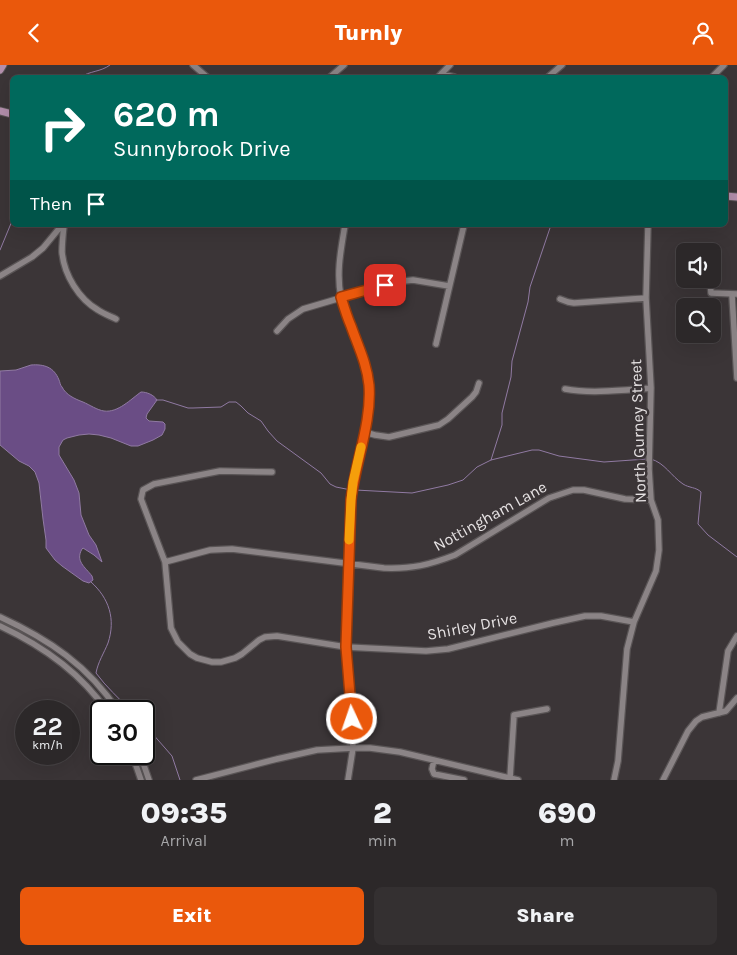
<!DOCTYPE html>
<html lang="en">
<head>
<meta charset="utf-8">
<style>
	body { margin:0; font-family:Karla,sans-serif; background:#343031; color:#f1f3f6; height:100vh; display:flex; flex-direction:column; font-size:19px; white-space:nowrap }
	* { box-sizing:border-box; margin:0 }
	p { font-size:16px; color:#a6a6a8 }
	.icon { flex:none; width:28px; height:28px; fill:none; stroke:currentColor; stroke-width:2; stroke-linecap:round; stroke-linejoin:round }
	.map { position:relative; height:715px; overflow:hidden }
	.panel { display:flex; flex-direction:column; background:#2c2829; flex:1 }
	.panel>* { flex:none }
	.hud { position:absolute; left:10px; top:10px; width:718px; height:152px; border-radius:8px; box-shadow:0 5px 20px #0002,0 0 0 1px #484446; background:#00695c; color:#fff; overflow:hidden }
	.fabs { position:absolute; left:676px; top:178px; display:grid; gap:10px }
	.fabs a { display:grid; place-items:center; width:45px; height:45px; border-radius:8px; background:#2c2829; box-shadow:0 5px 20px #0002,0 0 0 1px #484446; font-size:25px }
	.speed { position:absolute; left:15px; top:635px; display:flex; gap:10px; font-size:25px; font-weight:700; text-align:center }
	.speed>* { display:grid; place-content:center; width:65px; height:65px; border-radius:50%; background:#2c2829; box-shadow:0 5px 20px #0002,0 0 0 1px #484446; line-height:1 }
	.speed small { font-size:12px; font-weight:400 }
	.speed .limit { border:2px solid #111; border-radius:8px; background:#fff; color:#111 }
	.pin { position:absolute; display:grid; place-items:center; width:42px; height:42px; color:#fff; margin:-21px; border-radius:10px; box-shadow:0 2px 8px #0006 }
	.me { position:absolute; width:55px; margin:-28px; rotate:357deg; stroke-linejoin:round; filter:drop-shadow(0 0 4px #0008) }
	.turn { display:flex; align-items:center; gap:18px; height:105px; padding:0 20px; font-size:22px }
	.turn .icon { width:65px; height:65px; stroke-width:2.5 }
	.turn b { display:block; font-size:35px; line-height:42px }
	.then { display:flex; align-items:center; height:48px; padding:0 20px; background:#0003; gap:10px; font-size:19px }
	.eta { display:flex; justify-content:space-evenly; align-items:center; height:85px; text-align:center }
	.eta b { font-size:30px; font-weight:800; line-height:35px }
	.primary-button { display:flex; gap:10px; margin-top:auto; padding:10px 20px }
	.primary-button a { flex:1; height:58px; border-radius:8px; background:#ea580c; color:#fff; font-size:20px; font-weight:800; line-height:58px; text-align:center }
	.primary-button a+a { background:#343031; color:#f1f3f6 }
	header { display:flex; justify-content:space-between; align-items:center; height:65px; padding:0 20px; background:#ea580c; color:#fff; font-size:22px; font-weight:800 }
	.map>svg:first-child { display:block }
	.water { fill:#6a4d85; stroke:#907aa2 }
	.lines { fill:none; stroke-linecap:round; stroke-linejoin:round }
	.stream { stroke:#907aa2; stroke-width:1 }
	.minor-casing { stroke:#595455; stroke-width:8 }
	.major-casing { stroke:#595455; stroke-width:9 }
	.minor { stroke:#8b8486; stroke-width:5.5 }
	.major { stroke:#b38fac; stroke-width:7 }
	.route-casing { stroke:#983908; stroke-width:12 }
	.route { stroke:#ea580c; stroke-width:9 }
	.slow { stroke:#f59e0b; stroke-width:9 }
	.labels { text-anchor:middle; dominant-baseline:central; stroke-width:5; stroke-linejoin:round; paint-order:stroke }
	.street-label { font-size:16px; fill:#e7e3e4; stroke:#3b3537 }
</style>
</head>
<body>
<header><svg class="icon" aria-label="back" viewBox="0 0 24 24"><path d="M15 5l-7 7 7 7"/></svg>Turnly<svg class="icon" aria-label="person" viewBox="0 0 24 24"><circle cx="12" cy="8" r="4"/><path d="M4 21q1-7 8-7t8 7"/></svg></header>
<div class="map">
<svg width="737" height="715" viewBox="0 0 737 715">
	<rect width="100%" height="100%" fill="#3b3537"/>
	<path class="water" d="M31,300C44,299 54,302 59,315C60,317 60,320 62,322C66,330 75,334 83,337C90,340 97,345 104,346C118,348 131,334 141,327C147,327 154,330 157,335L147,349L146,353L149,356L163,357L165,359V364L162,370L153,375L138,381H131L111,373L99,370L89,369L79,370L67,373L63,375L59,382V390L74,415L79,428L81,450L89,470L96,480L102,497L94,490L83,483L82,484C75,496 85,502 92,511L93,515L89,518L83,516L62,501L55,495L46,483V475L43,454L39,418L35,407L29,401L19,396L0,380V306L16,305Z"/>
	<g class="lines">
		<path class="stream" d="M81,12C89,6 101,7 110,0
			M0,185L12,156
			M156,335H163L188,343H193L221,342L229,337H236L241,341L248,348L261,356L268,366L277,376L321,408L330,419L336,422L351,425
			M651,394C665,398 671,411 683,419C689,423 696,422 701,427L698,459L708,470L737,492
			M491,395L502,360V348L511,312L512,296L528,237L530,222L551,160
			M355,425L412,428L448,420L463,415L477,402L491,395L532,385H539L559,391L604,397L647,394
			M91,517C109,533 116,554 108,578C104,588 98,597 96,608C106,622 119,633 131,646
			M144,659L172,691L180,715"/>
		<g class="minor-casing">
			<path id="minor" d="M193,0L207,12
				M441,9L454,12
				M330,12L344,0
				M438,12L450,0
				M548,12L562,0
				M712,12L724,0
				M64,160C63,169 62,178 62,187C64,210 79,234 98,245C104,249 110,251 116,254
				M345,160C341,184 336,208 341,232C348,262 365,288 369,319C371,341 365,364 360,386C356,402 353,418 351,435L346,582L351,640L353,683L348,715
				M0,211L32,192L43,183L62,160
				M710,214L711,228L737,229
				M732,230L737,313
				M560,234L568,237L574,238L646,233
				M277,266L288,254L303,244L395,217L413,215L449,221
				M436,279L464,160
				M565,324C591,329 624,325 651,323
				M364,367L375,370L389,372L439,360L448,354L472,332L476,327L479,318
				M272,407L220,406L154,419L143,425L141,434L165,497L171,563L178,577L190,589L197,593L212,597H221L235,593L242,589L259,575L265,572L277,571L346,582L426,586L448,584L553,558L585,551H601L634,557
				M165,497L210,485L232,484L384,503C412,504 429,500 455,490L549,433L573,425H584L625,434L651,435
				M0,552C48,574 89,601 118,646
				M0,561C43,581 80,607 107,646
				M719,648L728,586L737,571
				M132,689L141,715
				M140,689L149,715
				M434,695L432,704L434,709L464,715
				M510,713L514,650L547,644
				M196,715L277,694L317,685L353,683H370L400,687L518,715
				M614,715L618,696L627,584L634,557L656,506L659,485L658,455L651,435L649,404L651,323L646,233L648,160
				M663,715L688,666L696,656L702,652L726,646L737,633"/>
		</g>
		<g class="major-casing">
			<path id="major" d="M0,5L3,0
				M0,46L12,49
				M725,131L737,132"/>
		</g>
		<use href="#minor" class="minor"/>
		<use href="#major" class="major"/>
	</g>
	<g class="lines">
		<g class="route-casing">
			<path id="route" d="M352,654L346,582L351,435C355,398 372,357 369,320C367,299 358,281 351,261C347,252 344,242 341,232L385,220"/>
		</g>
		<use href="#route" class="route"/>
		<path class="slow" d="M349,475L351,435L353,417L361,382"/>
	</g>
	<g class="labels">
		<g class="street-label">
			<text transform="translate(638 366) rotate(-92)">North Gurney Street</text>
			<text transform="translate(490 451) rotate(-29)">Nottingham Lane</text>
			<text transform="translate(472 561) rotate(-11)">Shirley Drive</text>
		</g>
	</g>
</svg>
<div class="fabs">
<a><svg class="icon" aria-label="sound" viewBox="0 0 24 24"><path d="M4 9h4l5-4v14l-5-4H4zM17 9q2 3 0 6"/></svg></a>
<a><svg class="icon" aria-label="search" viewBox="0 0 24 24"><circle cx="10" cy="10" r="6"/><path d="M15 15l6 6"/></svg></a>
</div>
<div class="speed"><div>22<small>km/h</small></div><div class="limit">30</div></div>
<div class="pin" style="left:385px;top:220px;background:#d93025"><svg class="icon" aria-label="arrive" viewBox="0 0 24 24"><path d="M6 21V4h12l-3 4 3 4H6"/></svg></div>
<svg class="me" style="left:352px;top:654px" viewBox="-20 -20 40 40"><circle r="17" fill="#ea580c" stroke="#fff" stroke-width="3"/><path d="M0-11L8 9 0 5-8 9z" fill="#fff"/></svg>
<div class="hud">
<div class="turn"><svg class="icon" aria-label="right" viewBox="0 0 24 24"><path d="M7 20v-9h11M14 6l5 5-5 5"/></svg><div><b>620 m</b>Sunnybrook Drive</div></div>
<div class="then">Then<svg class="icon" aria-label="arrive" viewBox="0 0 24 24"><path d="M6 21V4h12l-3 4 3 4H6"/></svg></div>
</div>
</div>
<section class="panel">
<div class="eta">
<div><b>09:35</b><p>Arrival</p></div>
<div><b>2</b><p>min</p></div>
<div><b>690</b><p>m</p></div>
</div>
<div class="primary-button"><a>Exit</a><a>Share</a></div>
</section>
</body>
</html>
